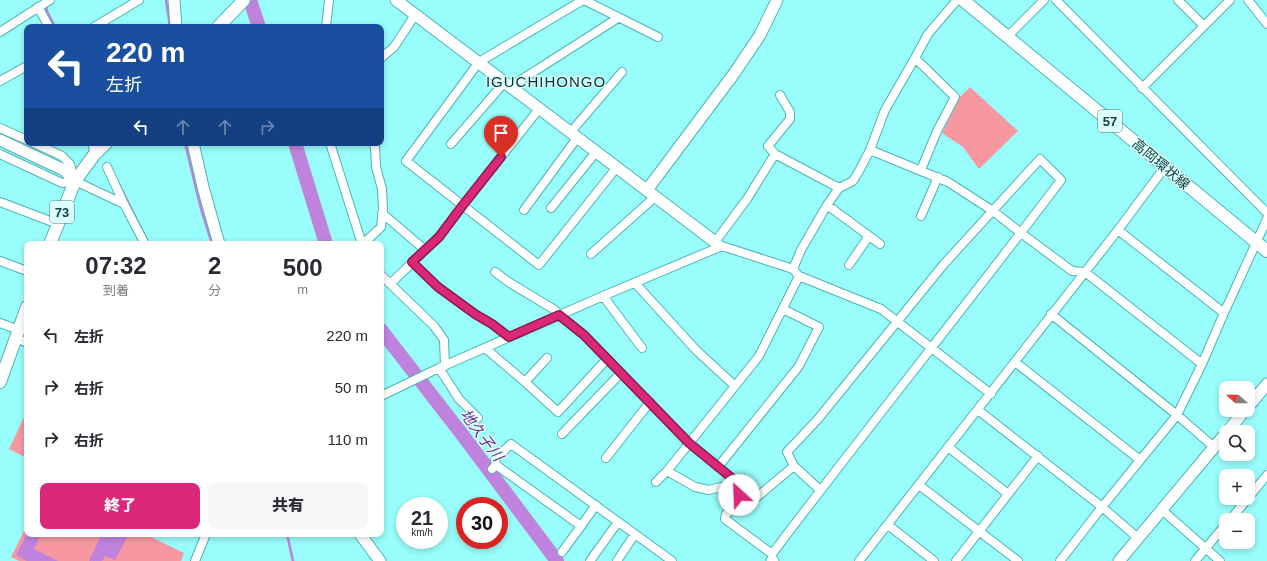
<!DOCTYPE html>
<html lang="ja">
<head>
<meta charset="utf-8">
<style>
	body { margin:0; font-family:Helvetica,"Noto Sans JP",sans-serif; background:#f7f7f7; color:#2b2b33; height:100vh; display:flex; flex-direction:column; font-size:15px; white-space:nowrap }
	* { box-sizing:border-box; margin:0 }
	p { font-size:13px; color:#7c7c81 }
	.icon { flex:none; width:22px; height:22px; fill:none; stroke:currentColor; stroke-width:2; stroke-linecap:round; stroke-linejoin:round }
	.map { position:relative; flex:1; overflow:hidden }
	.panel { position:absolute; left:24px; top:241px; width:360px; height:296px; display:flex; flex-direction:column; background:#fff; border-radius:8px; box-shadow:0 2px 6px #0003 }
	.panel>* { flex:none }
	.guide { position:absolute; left:24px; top:24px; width:360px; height:122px; border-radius:8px; box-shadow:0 2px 6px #0003; background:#1a4fa0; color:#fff; overflow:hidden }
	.needle { width:26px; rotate:291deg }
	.fabs { position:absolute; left:1219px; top:381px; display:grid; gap:8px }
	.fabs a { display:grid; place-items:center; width:36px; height:36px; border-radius:8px; background:#fff; box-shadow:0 2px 6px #0003; font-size:20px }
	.speed { position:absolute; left:396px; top:497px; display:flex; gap:8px; font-size:20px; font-weight:700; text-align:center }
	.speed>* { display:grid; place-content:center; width:52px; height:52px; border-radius:50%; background:#fff; box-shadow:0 2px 6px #0003; line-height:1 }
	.speed small { font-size:10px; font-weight:400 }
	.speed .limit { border:6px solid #d22; background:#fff; color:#111 }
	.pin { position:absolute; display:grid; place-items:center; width:34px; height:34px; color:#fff; margin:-41px -17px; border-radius:50% 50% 50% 0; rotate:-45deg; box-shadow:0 0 4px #0007 }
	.pin .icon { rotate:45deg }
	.me { position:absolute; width:44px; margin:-22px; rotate:335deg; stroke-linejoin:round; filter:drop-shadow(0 0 3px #0008) }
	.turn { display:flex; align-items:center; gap:14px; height:84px; padding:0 16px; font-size:18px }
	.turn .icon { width:52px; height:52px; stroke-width:2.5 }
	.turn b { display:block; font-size:28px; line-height:34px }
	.lanes { display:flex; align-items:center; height:38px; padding:0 16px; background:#0003; justify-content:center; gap:20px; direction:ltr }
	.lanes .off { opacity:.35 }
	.eta { display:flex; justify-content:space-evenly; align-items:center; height:68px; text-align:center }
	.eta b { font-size:24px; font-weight:800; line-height:28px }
	.primary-button { display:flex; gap:8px; margin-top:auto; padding:8px 16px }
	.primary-button a { flex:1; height:46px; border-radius:8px; background:#db2777; color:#fff; font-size:16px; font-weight:800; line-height:46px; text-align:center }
	.primary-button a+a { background:#f7f7f7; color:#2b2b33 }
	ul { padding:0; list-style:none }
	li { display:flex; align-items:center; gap:12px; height:52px; padding:0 16px }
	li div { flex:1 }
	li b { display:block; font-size:15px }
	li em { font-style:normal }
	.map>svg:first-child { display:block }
	.green { fill:#f798a0 }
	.water { fill:#c083dd }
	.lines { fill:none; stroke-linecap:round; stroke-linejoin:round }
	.stream { stroke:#c083dd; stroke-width:2.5 }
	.river { stroke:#c083dd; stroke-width:14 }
	.street-casing { stroke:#4db4b3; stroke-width:10 }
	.secondary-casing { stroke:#4db4b3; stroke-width:13 }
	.primary-casing { stroke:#4db4b3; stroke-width:14 }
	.street { stroke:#fff; stroke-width:8 }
	.secondary { stroke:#fff; stroke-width:11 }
	.primary { stroke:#fff; stroke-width:12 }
	.route-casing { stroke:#8e194d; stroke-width:10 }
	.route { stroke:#db2777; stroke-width:7 }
	.labels { text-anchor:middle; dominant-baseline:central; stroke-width:3; stroke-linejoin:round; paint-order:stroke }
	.shield { fill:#dafffd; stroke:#507979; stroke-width:1 }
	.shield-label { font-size:13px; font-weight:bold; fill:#154040 }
	.street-label { font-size:14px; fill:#154040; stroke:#dafffd }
	.neighbourhood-label { font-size:15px; letter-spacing:1px; fill:#103131; stroke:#dafffd }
	.water-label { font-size:15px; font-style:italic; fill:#722590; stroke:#dafffd }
</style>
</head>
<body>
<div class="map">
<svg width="1267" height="561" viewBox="0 0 1267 561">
	<rect width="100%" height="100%" fill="#98fdfb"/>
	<path class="green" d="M970,87L1018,131L979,169L963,147L942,133L960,97Z
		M27,411V458L9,449Z
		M27,525V534H145L184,553L181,561H19L11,557Z"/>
	<path class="water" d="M27,533V534H41L34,549L58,561H27L16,555Z
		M102,534H129L115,560L105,556L102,561H89Z"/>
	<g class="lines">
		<path class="stream" d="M166,0L170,27
			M46,5L47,11L55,27
			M185,143L201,209L212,244
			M119,184L149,244
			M287,534L293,561"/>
		<path class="river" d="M250,0L259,27
			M295,143L326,244
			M381,330L461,433L557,561"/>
		<g class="street-casing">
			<path id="street" d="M583,0L479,62L406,161L539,265L617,167
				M584,0L658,37
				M1056,0L1267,213
				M1178,0L1204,26
				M1248,0L1267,24
				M38,7L49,27
				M94,27L139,0
				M326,27L329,0
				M0,32L50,0
				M1007,37L1044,0
				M381,58L394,47L415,15
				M915,58L955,97L937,131L921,170
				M0,81L27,66
				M510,87L618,18
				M1142,88L1230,0
				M780,95L790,112V119L768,146L775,154L839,188
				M0,128L27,140
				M570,133L622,72
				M34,143L62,156L70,164L74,180
				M93,143L94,155
				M330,143L362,244
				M451,144L504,83
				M870,150L948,182L993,211L1021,233L1072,271L1085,272L1202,364
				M0,154L62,183L75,181L124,204L145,244
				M775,154L747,199L715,242L722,246L793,269L799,276L881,309L991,394
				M107,167L124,204
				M0,202L50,221
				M827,205L880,244
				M551,208L596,152
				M524,210L577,138
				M382,213L425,250
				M921,216L938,177
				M1118,230L1224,313
				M363,244L381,227L383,209L382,189L376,167L375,147L373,143
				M591,254L656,196
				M0,261L27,271
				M412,262L438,287L475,314L492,324L509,337
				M849,265L869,236
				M793,269L801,250L827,205L839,188L853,181L859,171L870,150L885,110L915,58L928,34L957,0
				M495,272L510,283L555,310L559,315L584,335L689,443L738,483L741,506
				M381,275L434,326L444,340L445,366
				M635,283L696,350L735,386
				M390,284L439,237L463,205L539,109
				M603,296L642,348
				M1051,314L1177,415L1214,447
				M0,323L19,330
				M17,338L27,343
				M485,348L525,382
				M547,358L525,382L558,412L607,359
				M1015,362L1140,460
				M439,368L459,399L478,418
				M381,396L439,368L603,296L722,246
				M978,410L1102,507L1138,538
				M562,434L621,373
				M948,447L1008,494
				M606,458L650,402
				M496,465L581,526L596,505
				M718,467L799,366L819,327L783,309
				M492,469L496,465L495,459L511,444L672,561
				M667,471L695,487L709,490L738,483
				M656,482L667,471L759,356L799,276
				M919,485L1018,561
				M1162,510L1220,561
				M1230,520L1267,475
				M888,525L934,561
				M562,552L581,526
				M772,554L725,519L726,514L757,497L794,466
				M195,561L206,534
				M590,561L618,522
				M617,561L635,534
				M772,561V554C867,428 966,306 1061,180L1040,159L944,264L818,419L787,452L794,466L820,490
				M859,561L1118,230L1165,167
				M956,561L1038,456
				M1060,561L1102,507L1177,415L1202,364L1224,313L1267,219
				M1195,561L1226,524"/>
		</g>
		<g class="secondary-casing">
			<path id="secondary" d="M174,0L176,27
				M396,0L715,242
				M0,140L64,170L75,181
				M193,143L203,187L219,244
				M647,190L733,75L760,35L777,0
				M1248,407L1267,384
				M1227,432L1245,410
				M360,534L380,561
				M772,561H773
				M1119,561L1226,433"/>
		</g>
		<g class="primary-casing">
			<path id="primary" d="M963,0L1267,251
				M218,27L244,0
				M50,244L75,181L94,155L106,143
				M0,382L27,307"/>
		</g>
		<use href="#street" class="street"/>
		<use href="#secondary" class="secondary"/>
		<use href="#primary" class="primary"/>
	</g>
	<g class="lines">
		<g class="route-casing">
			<path id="route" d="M501,157L463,205L439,237L412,262L438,287L475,314L492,324L509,337L559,315L584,335L689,443L738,483L739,495"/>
		</g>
		<use href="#route" class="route"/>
	</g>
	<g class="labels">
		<g class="shield">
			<rect x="1098" y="110" width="24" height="22" rx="3"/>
			<rect x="50" y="201" width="24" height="22" rx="3"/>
		</g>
		<g class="shield-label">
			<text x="1110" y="121">57</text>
			<text x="62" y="212">73</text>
		</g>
		<g class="street-label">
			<text transform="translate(1161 164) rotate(40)">高岡環状線</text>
		</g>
		<g class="neighbourhood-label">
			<text x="546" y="81">IGUCHIHONGO</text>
		</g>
		<g class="water-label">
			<text transform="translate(482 435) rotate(53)">地久子川</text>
		</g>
	</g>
</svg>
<div class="fabs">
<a><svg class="needle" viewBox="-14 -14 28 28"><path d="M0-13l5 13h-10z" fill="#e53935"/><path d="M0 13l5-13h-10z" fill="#7c7c81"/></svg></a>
<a><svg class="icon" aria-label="search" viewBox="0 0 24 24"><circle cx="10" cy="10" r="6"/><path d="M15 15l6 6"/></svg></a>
<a>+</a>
<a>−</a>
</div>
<div class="speed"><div>21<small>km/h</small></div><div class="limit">30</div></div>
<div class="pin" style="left:501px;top:157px;background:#d93025"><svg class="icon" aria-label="arrive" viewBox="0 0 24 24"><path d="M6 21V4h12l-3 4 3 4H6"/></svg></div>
<svg class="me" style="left:739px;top:495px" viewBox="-20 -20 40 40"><circle r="19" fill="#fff"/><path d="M0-13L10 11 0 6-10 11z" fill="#db2777"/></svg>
<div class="guide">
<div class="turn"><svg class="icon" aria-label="left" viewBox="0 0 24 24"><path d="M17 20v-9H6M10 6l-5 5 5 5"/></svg><div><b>220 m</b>左折</div></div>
<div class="lanes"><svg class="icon" aria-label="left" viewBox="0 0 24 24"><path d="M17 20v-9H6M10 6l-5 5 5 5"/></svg><svg class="icon off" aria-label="ahead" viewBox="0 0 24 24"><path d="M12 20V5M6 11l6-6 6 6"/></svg><svg class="icon off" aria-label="ahead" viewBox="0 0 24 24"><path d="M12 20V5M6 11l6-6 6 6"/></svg><svg class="icon off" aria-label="right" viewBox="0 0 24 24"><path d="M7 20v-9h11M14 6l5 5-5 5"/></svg></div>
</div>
<section class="panel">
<div class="eta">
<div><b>07:32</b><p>到着</p></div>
<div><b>2</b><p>分</p></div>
<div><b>500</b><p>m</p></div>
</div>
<ul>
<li><svg class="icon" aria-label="left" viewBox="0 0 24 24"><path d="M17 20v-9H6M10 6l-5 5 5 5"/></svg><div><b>左折</b></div><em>220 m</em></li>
<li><svg class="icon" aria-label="right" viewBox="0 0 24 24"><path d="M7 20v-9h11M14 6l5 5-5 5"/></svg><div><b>右折</b></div><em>50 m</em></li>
<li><svg class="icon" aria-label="right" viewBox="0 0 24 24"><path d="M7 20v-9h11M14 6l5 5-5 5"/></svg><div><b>右折</b></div><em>110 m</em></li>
</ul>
<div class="primary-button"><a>終了</a><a>共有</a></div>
</section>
</div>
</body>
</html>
